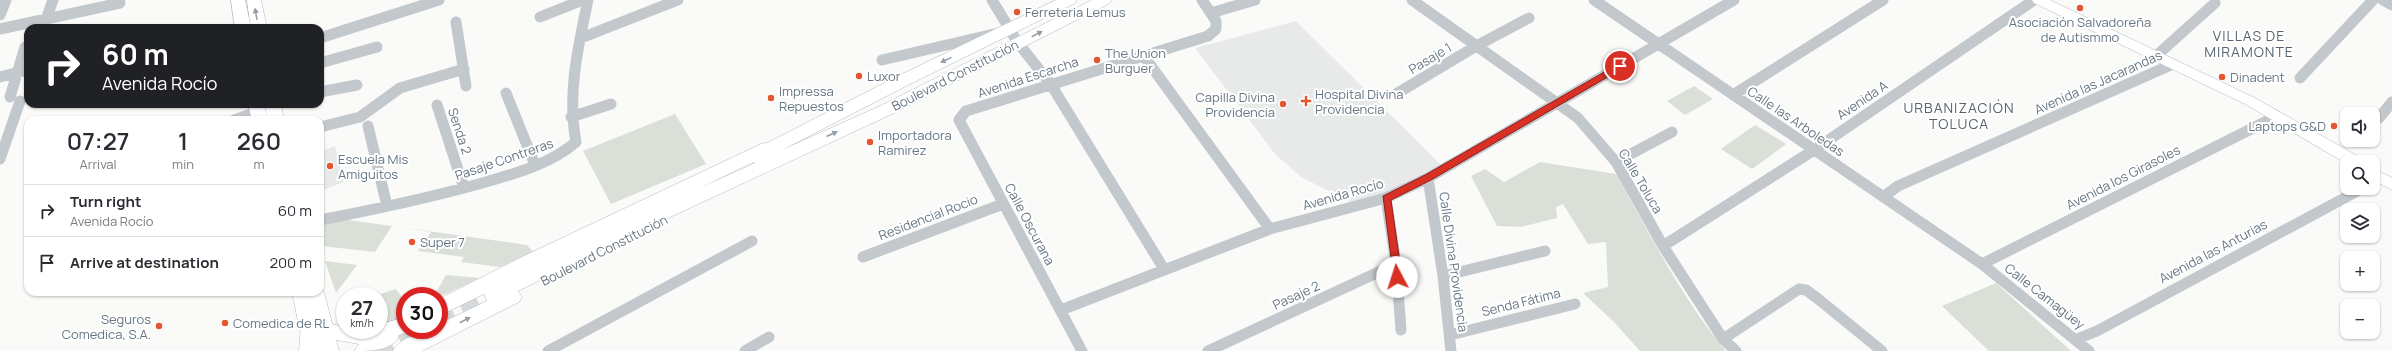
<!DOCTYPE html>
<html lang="en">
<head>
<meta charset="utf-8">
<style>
	body { margin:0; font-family:Manrope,sans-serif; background:#f2f2f3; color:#2b2b33; height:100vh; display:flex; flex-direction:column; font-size:15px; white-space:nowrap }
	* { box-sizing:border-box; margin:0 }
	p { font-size:13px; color:#7c7c81 }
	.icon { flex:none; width:22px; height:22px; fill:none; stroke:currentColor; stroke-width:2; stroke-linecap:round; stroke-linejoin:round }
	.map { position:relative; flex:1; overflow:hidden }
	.details { position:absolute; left:24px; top:116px; width:300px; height:180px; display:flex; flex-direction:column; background:#fff; border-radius:12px; box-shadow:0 1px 3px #0004 }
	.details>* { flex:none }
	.top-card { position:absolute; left:24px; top:24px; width:300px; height:84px; border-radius:12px; box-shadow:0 1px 3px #0004; background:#202124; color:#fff; overflow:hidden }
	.fabs { position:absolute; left:2340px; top:107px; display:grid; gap:8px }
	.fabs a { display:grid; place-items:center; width:40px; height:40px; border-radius:8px; background:#fff; box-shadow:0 1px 3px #0004; font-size:20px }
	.speed { position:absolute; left:336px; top:287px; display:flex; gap:8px; font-size:20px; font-weight:700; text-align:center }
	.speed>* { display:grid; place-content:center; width:52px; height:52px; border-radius:50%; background:#fff; box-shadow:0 1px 3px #0004; line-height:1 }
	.speed small { font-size:10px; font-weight:400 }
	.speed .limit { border:6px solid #d22; background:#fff; color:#111 }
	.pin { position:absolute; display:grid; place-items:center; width:34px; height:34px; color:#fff; margin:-17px; border:2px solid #fff; border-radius:50%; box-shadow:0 1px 4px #0007 }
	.me { position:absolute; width:44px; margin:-22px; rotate:355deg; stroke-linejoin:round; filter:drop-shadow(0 0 3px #0008) }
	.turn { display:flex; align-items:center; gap:14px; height:84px; padding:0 12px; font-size:18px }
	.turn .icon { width:52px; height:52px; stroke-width:2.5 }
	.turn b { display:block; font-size:28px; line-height:34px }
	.eta { display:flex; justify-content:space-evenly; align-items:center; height:68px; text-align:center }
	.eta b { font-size:24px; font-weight:600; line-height:28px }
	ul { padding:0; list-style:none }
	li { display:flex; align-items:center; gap:12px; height:52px; padding:0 12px; border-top:1px solid #e1e1e2 }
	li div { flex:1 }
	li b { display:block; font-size:15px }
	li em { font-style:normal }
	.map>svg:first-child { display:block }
	.built { fill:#e8e9e9 }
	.green { fill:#dadfd7 }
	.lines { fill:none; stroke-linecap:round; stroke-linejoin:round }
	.trunk-tunnel { stroke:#d5d9db; stroke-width:18; stroke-dasharray:18 9; stroke-linecap:butt }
	.secondary-casing { stroke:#b3babf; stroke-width:1 }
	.primary-casing { stroke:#b5babe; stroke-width:1 }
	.trunk-casing { stroke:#b4b9bd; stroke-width:1 }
	.minor { stroke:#c3c8cc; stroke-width:11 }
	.secondary { fill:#fff; fill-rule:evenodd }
	.primary { fill:#fff; fill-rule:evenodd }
	.trunk { fill:#fff; fill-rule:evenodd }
	.oneway { fill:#939fa8 }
	.route { fill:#d93025; stroke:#8d1f18 }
	.poi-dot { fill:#e4572e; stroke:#fff; stroke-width:1.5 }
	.labels { text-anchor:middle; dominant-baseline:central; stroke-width:4; stroke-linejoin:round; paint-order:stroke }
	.poi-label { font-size:13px; fill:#657683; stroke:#fff; text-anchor:start }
	.street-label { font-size:13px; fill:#657683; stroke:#fff }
	.neighbourhood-label { font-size:14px; letter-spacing:1px; fill:#57646e; stroke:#fff }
</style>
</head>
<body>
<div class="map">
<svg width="2392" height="351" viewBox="0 0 2392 351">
	<rect width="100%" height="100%" fill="#fafaf8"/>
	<path class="built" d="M1296,21L1441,165L1384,195L1351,202L1301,177L1275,154L1195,48Z
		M335,146L344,182L320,191V151Z"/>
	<path class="green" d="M1694,86L1713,99L1685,115L1667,101Z
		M675,114L706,164L611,204L583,151Z
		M1755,125L1786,144L1752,169L1721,149Z
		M1540,162L1616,174C1650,234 1681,298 1726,351H1640L1614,322L1583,293L1608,287L1606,242L1588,244L1563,204L1556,207L1557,218L1521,227L1497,226L1471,176L1485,169L1504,182Z
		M341,219L527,245L533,252L500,267L461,262L464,257L418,251L431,232L392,226L375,252L322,246L320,224Z
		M325,261L357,265L336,293Z
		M446,275L480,278L439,297L434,296Z
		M1996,283L2071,351H1989L1942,306Z
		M396,289L405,302V315L379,325V296H374Z"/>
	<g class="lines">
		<path class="trunk-tunnel" d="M439,324L493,295
			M375,351L414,330"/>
		<g class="secondary-casing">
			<path id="secondary" d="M2032,0H2050L2255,98L2361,158L2363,162L2347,164L2245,104L2034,3Z
				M2373,168L2392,178V190L2373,180Z"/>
		</g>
		<g class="primary-casing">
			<path id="primary" d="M231,0H245L251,28H235Z
				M247,0H261L267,28H251Z
				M248,104H264L267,116L265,104H281L284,120H252Z
				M320,286L324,292L339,351H304L292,292H320Z"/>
		</g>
		<g class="trunk-casing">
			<path id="trunk" d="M1056,0H1077L1075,3L908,85L782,150L880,106L1092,0H1112L1110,3L892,114L623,239L518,291L522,297L519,302L422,351H393C400,337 425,330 439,330V324L487,301L484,294L439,316V299L526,255L761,144L769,142L896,77ZM753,162L755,163L700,188Z
				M405,317V330L412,331L399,335C395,351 368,351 354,351L359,344L320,337L319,351H299L300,336L303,330L313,329L316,324L323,322L345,327V330H379V325Z"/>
		</g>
		<path class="minor" d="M992,0L1018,43L1050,83L1164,269
			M1412,0L1578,118L1616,162L1663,246L1723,339L1736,351
			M1594,0L1982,264L2089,351
			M2383,0L2392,5
			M1211,13L1255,0
			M0,15L6,0
			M540,17L583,0
			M456,22L466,86
			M43,28L53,0
			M0,29L120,3
			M320,38L439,0
			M581,38L678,0
			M1143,55L1270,229
			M2156,56L2215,3
			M882,60L994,34
			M320,63L377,47
			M0,77L28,70
			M2300,78L2373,0
			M320,92L357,85
			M506,93L535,165
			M1396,94L1478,45L1529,18
			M1733,95L1883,0
			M10,97L25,47
			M437,105L464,188
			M571,117L611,104
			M2379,118L2392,102
			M234,120L257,112
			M368,126L387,206
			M320,127L360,117L400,88L464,69
			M0,159L20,101
			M1616,162L1672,132
			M1428,178L1443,276L1451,351
			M1883,197L1898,186L2173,64
			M1386,198L1396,264L1401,330
			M320,220C372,210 424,199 475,185C510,175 548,166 576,142C567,93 578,48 588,0
			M1663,246L1814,150L2034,0
			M863,257L1003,204
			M1982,264L2277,116
			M1443,276L1545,251
			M1061,310L1270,229L1386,198L1428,178L1734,0
			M1450,335L1575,304
			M1723,339L1799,289L1806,290L1817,298L1882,351
			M2077,339L2097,331L2363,188
			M548,351L752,241
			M745,351L769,337
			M1082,351L959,120L966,111L1208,36L1216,29V21L1202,0
			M1208,351L1396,264"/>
		<use href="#secondary" class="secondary"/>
		<use href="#primary" class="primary"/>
		<use href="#trunk" class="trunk"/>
	</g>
	<defs><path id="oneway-solid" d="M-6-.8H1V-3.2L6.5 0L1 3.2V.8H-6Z"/></defs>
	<g class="oneway">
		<use href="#oneway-solid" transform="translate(256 14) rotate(-100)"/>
		<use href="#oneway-solid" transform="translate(1037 34) rotate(-27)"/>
		<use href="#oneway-solid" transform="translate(946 60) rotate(154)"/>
		<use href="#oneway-solid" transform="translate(832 134) rotate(-24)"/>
		<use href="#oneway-solid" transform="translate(465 320) rotate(-27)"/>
	</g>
	<path class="route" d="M1620,63L1624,66L1623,68L1431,180L1391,200L1402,277L1397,281L1394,280L1383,196L1425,175Z"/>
	<g class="poi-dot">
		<circle cx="2080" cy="8" r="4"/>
		<circle cx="1017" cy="12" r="4"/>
		<circle cx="1097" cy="60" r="4"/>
		<circle cx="859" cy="76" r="4"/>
		<circle cx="2222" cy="77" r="4"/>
		<circle cx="771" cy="98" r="4"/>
		<path d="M1304 95h4v4h4v4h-4v4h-4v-4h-4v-4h4z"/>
		<circle cx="1283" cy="104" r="4"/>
		<circle cx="2334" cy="126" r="4"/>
		<circle cx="870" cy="142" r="4"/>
		<circle cx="330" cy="166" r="4"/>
		<circle cx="412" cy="242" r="4"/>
		<circle cx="225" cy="323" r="4"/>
		<circle cx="159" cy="326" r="4"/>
	</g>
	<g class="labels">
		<g class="poi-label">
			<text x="1025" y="12">Ferreteria Lemus</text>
			<text x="2080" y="22" text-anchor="middle">Asociación Salvadoreña<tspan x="2080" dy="15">de Autismmo</tspan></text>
			<text x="1105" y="53">The Union<tspan x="1105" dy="15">Burguer</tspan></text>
			<text x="867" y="76">Luxor</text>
			<text x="2230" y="77">Dinadent</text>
			<text x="779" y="91">Impressa<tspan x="779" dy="15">Repuestos</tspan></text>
			<text x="1315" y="94">Hospital Divina<tspan x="1315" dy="15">Providencia</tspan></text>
			<text x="1275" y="97" text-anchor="end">Capilla Divina<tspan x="1275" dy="15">Providencia</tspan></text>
			<text x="2326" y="126" text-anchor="end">Laptops G&amp;D</text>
			<text x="878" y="135">Importadora<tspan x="878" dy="15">Ramirez</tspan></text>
			<text x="338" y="159">Escuela Mis<tspan x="338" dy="15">Amiguitos</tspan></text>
			<text x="420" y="242">Super 7</text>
			<text x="151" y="319" text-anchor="end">Seguros<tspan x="151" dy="15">Comedica, S.A.</tspan></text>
			<text x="233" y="323">Comedica de RL</text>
		</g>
		<g class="street-label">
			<text transform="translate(1430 58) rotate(-31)">Pasaje 1</text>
			<text transform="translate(955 75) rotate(-27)">Boulevard Constitución</text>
			<text transform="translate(1028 77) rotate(-18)">Avenida Escarcha</text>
			<text transform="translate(2098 82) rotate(-24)">Avenida las Jacarandas</text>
			<text transform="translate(1862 100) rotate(-34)">Avenida A</text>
			<text transform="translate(1796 121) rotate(34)">Calle las Arboledas</text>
			<text transform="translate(460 131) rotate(72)">Senda 2</text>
			<text transform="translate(504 159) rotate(-19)">Pasaje Contreras</text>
			<text transform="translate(2123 177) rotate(-27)">Avenida los Girasoles</text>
			<text transform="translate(1641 181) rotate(59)">Calle Toluca</text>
			<text transform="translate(1343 194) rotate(-16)">Avenida Rocío</text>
			<text transform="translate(928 217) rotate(-21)">Residencial Rocio</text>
			<text transform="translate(1030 224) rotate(62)">Calle Oscurana</text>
			<text transform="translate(604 250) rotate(-27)">Boulevard Constitución</text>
			<text transform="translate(2213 251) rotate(-28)">Avenida las Anturias</text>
			<text transform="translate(1454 262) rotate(82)">Calle Divina Providencia</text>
			<text transform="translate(1296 295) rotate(-25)">Pasaje 2</text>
			<text transform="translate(2045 296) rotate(38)">Calle Camagüey</text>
			<text transform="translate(1521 302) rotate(-14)">Senda Fátima</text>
		</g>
		<g class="neighbourhood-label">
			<text x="2249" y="35">VILLAS DE<tspan x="2249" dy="16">MIRAMONTE</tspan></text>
			<text x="1959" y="107">URBANIZACIÓN<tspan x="1959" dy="16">TOLUCA</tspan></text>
		</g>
	</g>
</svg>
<div class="fabs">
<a><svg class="icon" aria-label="sound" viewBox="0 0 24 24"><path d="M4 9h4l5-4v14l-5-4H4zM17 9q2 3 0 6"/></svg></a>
<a><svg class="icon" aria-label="search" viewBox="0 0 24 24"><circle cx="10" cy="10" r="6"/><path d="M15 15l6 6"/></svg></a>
<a><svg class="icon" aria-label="layers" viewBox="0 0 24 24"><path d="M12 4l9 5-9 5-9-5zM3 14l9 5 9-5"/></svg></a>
<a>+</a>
<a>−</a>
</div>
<div class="speed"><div>27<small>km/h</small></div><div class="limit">30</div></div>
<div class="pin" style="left:1620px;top:66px;background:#d93025"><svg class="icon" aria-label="arrive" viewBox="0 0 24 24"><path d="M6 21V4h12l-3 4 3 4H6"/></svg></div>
<svg class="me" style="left:1397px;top:277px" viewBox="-20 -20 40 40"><circle r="19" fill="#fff"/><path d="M0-13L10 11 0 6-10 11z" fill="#d93025"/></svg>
<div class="top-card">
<div class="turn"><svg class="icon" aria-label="right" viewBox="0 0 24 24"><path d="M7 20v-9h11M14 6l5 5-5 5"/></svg><div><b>60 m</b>Avenida Rocío</div></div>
</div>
<section class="details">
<div class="eta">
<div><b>07:27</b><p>Arrival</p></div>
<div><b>1</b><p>min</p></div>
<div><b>260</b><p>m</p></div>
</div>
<ul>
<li><svg class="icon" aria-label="right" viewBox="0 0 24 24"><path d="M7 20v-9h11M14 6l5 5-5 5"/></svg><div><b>Turn right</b><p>Avenida Rocío</p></div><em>60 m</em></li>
<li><svg class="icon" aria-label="arrive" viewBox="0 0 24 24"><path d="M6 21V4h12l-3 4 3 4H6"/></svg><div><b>Arrive at destination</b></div><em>200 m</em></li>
</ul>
</section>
</div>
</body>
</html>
